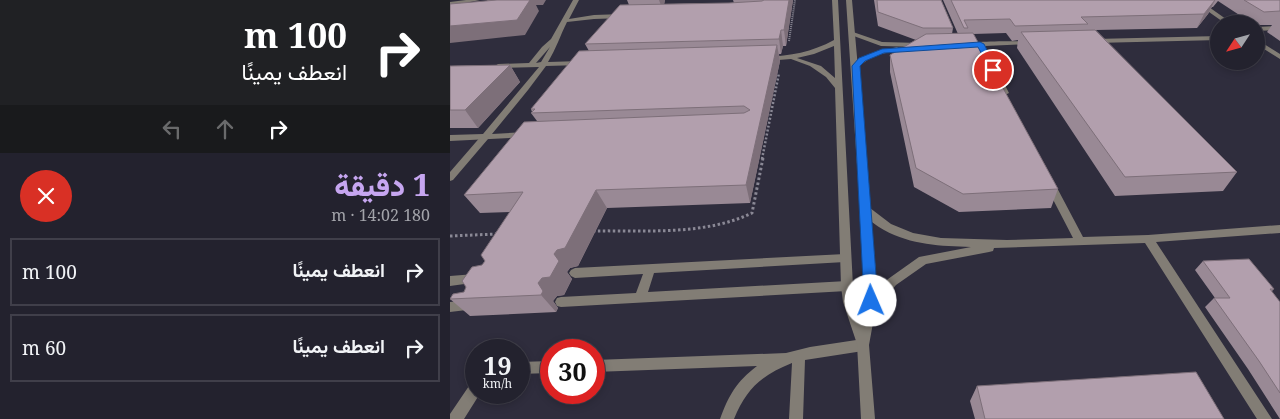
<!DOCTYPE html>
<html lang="ar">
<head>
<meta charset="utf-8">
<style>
	body { margin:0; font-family:"Noto Serif",Vazirmatn,serif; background:#2f2f3a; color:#f1f3f6; direction:rtl; height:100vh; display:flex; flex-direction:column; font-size:19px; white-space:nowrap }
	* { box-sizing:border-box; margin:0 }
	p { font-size:16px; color:#a3a4aa }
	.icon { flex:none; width:28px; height:28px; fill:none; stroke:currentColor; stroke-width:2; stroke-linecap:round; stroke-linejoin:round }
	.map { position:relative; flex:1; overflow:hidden; direction:ltr }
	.sheet { display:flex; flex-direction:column; background:#23222e; width:450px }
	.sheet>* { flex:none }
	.top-card { background:#202124; color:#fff; overflow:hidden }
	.needle { width:32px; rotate:234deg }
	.buttons { position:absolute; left:760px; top:15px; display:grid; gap:10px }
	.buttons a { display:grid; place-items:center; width:55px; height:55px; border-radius:50%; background:#23222e; box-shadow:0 2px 8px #0003,0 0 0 1px #403f4a; font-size:25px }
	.speed { position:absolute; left:15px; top:339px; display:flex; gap:10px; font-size:25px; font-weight:700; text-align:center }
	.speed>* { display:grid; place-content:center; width:65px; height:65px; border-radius:50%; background:#23222e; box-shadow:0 2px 8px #0003,0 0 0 1px #403f4a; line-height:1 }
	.speed small { font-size:12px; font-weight:400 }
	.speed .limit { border:8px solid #d22; background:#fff; color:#111 }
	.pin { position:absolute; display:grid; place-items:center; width:42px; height:42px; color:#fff; margin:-21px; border:2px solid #fff; border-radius:50%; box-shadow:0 1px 5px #0007 }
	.me { position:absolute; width:55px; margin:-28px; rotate:359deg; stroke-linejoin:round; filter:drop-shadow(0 0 4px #0008) }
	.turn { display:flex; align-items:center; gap:18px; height:105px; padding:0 20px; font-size:22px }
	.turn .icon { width:65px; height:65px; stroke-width:2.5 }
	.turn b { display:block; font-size:35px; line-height:42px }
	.lanes { display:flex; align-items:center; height:48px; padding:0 20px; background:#0003; justify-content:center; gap:25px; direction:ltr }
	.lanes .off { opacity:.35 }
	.round { display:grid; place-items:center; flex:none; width:52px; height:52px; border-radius:26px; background:#2f2f3a }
	.head { display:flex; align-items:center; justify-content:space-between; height:85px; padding:0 20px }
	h1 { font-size:30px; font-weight:800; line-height:38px; color:#c6a6f0 }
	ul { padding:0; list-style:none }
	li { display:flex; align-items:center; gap:15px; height:68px; margin:0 10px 8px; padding:0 10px; border:2px solid #403f4a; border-radius:0px }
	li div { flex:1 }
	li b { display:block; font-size:19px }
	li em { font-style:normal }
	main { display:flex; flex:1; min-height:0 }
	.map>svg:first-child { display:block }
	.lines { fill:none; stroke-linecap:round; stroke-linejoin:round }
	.path-far2 { stroke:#8a8895; stroke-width:2; stroke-dasharray:1 1; stroke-linecap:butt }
	.path-far1 { stroke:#8a8895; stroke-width:2.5; stroke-dasharray:2 2; stroke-linecap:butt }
	.path { stroke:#8a8895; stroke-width:3; stroke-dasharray:2.5 2.5; stroke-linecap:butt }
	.service { fill:#827d75; fill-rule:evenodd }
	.minor { fill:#827d75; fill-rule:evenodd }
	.wall { fill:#998995 }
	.shaded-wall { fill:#7d6f79 }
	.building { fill:#b29fad; stroke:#7d6f79 }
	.route { fill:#1a73e8; stroke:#114b97 }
</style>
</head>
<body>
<main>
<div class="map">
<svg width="830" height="419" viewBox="0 0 830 419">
	<rect width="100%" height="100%" fill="#2f2d3d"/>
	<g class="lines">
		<path class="path-far2" d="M339,41L345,0"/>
		<path class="path-far1" d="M312,159L329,73"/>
		<path class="path" d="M143,231C195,230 254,236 302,213L313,158
			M0,236L47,234"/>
		<path class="service" d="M16,0H30L0,6V2Z
			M742,0H749L783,24H776Z
			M830,26V30L806,31V27Z
			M403,32L432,42L470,43L473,45L470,47L431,46L401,35L400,34Z
			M769,36V40L645,43L642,41L645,39Z
			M806,39L830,54V59L806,44Z
			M580,41L583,43L582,44L535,46L559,93L555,95L551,93L529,47H517L514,45C523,40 566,42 580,41Z
			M447,47L450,49L449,50L423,56L408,67L403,66L419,54Z
			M35,134L39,137L38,139L3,180L0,181V172L32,135Z
			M600,181L605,184L633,237L698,235L830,225V233L706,242L822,419H807L695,243L544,248L543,251L539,252L476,264L446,285L424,311L420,312L416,311L414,307L416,303L438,279L469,257L521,247C491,246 461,245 434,230C426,226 419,219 412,214L411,211L412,208H420L441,224L463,233L491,238L557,240L623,238L595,184Z
			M395,254L399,255L401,258L399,261L395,262L204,273L198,292L397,281L401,283L403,286L401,289L397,291L111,307L107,306L105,302L107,298L111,297L186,293L193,274L125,278L121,276L119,273L121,270L125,268Z
			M25,274L29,276L31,279L29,282L0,286V276Z
			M21,300L25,301L27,305L25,309L0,312V302Z
			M413,339L418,341L419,345L418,349L413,351L355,360L353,419H339L342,363C312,375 296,389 284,419H270C279,395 286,382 307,366L144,372V360L336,353L360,347Z
			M101,361V373L69,374V362Z
			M26,381V392H31L14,419H0V414L21,383Z"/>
		<path class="minor" d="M123,0H129L119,19L144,15L173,14L176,16L173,18L144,19L117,22C110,36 106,49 98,62L131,61L134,63L131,65L96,66L78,90L42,134L75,132L78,133V137L0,141V135L33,134L89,67L48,68L45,66L48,64L79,63L92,47L101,39ZM100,47L91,62L86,63Z
			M382,0H388L403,286L405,302L411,320L415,301V285L396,0H402L427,285V301L419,345L425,419H411L407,344L393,302L391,286L385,88L376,77L360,66L341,59L316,61L313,59L316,57C340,56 362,52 384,40ZM384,46L385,78L371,66L347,58L364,54Z"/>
	</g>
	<path class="wall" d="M177,0H215L214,4L284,3L283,0H343L336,46H333L331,54H329L330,61L300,203L157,208L128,266L120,268L117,272L122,279L114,295L107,296L103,301L108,308L106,312L20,316L0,299L14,292L35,261L60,212L30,213L14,195L87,121L81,113L82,112L81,109L139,51L135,44L179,5Z
		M424,0H491L503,28L502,34H508L493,0H830V41L817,32L822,25H806V24H803L768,1L763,7H762L758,14L747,28L646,30L787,172L773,191L665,196L567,48L568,40L562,41L556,33L523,34L608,189L601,208L509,212L464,187L440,72V55L466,40L428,26Z
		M60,65L70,82L28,128H0V66Z
		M753,261L824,289L821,292L830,302V419L798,369L755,307L764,298H765L745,270Z
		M527,386L774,419H525L520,401Z"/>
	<path class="shaded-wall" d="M37,0H96L93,5H86L89,11L75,35L0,43V26L42,8Z
		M209,0H215L213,11Z
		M339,0H343L336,46L334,30Z
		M765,0L758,14L747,28L754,14Z
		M331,30L333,46L331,54L329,39Z
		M327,45L330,61L300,203L296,185Z
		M60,65L70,82L28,128L15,110Z
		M146,190L157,208L128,266L120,268L117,272L122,279L114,295L107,296L103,301L108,308L106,312L91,295L88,283L92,278L104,254Z"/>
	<path class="building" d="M47,0H80L67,20L0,26V4Z
		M314,0H339L334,30H331L329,39L135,44L170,5L279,3L312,1Z
		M427,0H491L503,28H473L428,12Z
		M501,0H765L754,14L631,17L638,24L565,26L560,19L514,20L518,28H514Z
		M794,0H830V11L814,12Z
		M645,30L787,172L675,177L571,32Z
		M523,33L608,189L513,194L466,168L440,55L476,34Z
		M327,45L296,185L146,190L115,248L107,250L104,254L109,261L100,277L92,278L88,283L93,291L91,295L0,299L3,294L14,292L16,287L12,281L22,267L32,265L35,261L31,255L73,192L14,195L74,122L294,113L300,110L294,106L81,113L85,109H81L129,51Z
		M60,65L15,110H0V66Z
		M799,259L824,289H820L830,302V393L809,361L764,298H780L753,261Z
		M746,372L774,419H535L527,386Z"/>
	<path class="route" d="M530,42L534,44L547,70L546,72H541L528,47L434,53L415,61L410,66L428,301L426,305L421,306L416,305L414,301L402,66L409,58L432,49Z"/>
</svg>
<div class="buttons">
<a><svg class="needle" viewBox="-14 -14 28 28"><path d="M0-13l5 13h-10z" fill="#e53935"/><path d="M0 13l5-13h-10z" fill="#a3a4aa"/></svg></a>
</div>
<div class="speed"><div>19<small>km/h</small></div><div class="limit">30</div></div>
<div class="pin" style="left:543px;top:70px;background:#d93025"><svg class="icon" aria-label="arrive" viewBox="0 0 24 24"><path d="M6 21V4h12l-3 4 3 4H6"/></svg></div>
<svg class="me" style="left:421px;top:301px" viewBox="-20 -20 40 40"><circle r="19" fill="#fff"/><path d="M0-13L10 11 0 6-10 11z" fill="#1a73e8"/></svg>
</div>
<section class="sheet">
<div class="top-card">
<div class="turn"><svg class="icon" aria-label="right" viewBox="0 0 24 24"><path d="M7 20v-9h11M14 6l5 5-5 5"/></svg><div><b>100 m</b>انعطف يمينًا</div></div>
<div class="lanes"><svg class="icon off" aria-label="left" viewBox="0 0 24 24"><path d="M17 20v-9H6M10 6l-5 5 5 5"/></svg><svg class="icon off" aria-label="ahead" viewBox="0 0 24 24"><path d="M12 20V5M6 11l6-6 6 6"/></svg><svg class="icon" aria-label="right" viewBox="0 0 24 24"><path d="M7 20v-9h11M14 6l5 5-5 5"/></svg></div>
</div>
<div class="head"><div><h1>1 دقيقة</h1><p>180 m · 14:02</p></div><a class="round" style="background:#d93025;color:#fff"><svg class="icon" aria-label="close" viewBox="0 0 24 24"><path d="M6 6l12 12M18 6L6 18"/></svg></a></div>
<ul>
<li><svg class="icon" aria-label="right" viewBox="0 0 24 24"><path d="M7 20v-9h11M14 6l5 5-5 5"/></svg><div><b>انعطف يمينًا</b></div><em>100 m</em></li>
<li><svg class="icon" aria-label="right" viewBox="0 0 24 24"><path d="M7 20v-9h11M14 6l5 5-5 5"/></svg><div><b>انعطف يمينًا</b></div><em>60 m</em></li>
</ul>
</section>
</main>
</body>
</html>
